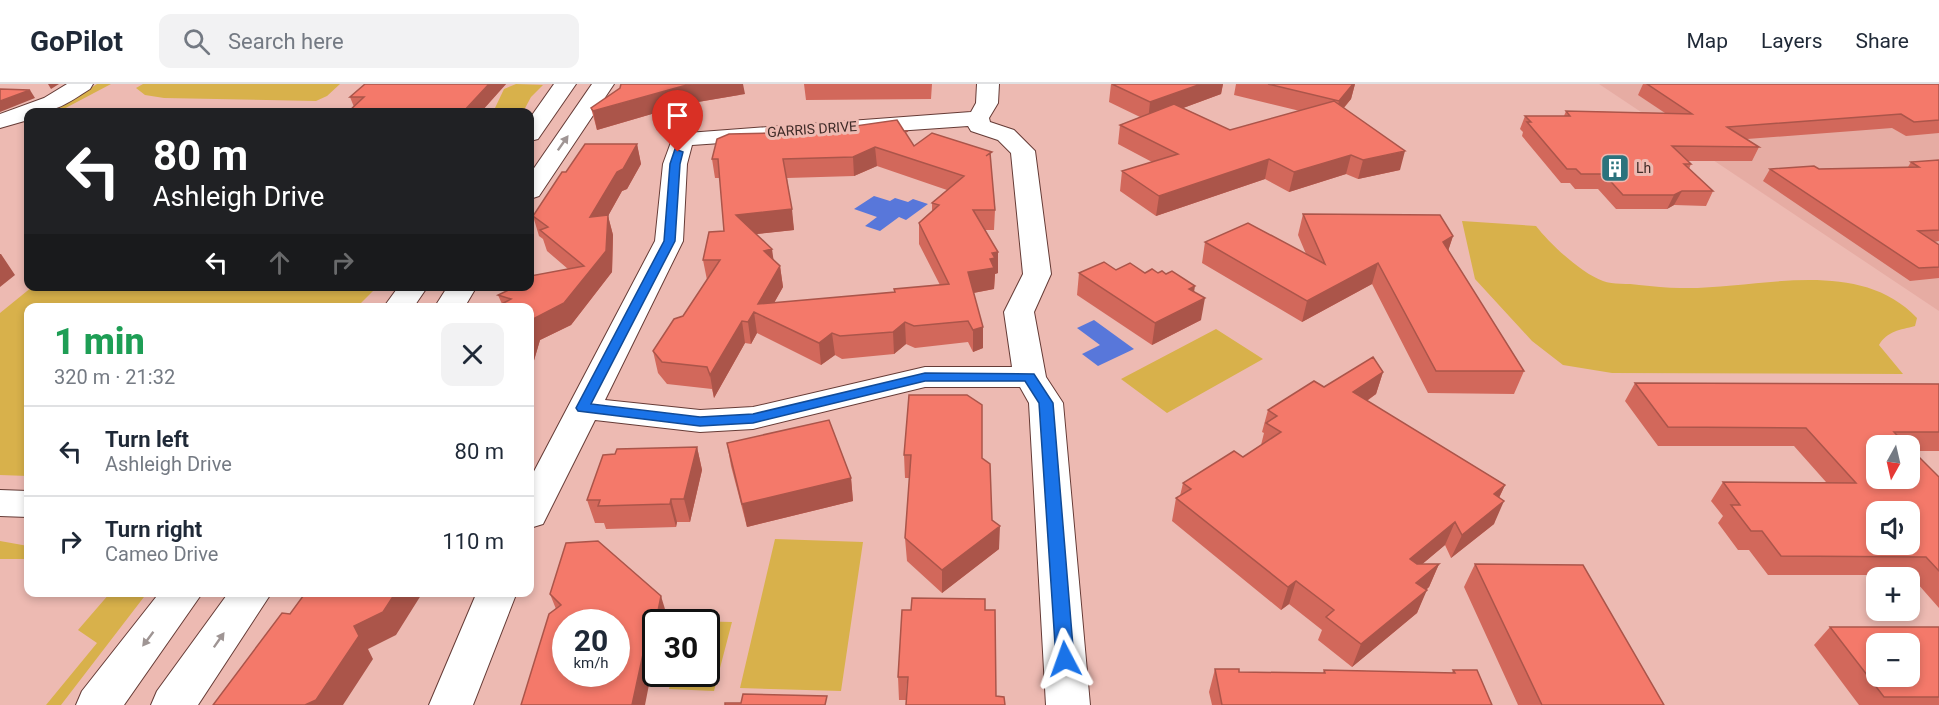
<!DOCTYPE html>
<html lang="en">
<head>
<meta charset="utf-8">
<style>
	body { margin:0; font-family:Roboto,sans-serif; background:#f2f2f3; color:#1f2937; height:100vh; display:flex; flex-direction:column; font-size:22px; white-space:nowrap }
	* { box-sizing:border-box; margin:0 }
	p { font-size:20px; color:#747a83 }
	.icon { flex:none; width:33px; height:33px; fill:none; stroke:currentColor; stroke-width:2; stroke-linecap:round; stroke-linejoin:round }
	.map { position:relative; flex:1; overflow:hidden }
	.sheet { position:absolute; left:24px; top:219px; width:510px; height:294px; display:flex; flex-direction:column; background:#fff; border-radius:12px; box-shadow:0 3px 9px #0003 }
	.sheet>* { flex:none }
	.banner { position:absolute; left:24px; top:24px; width:510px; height:183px; border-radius:12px; box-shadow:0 3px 9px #0003; background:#202124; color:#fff; overflow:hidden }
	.needle { width:39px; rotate:188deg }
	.fabs { position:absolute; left:1866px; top:351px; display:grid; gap:12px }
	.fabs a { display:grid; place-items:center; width:54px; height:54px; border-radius:12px; background:#fff; box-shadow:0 3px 9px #0003; font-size:30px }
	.speed { position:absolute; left:552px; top:525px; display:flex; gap:12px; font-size:30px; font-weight:700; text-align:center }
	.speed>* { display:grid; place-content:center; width:78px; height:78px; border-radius:50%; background:#fff; box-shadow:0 3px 9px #0003; line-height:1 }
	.speed small { font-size:15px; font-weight:400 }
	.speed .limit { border:3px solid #111; border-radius:9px; background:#fff; color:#111 }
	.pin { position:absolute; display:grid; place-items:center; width:51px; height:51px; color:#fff; margin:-62px -26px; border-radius:50% 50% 50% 0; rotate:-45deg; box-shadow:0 0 6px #0007 }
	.pin .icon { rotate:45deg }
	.me { position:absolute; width:66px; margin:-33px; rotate:356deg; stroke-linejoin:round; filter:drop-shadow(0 0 4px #0008) }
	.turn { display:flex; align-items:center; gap:21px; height:126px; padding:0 30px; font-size:27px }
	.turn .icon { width:78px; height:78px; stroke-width:2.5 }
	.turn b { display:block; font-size:42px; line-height:51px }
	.lanes { display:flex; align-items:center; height:57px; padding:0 30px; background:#0003; justify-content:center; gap:30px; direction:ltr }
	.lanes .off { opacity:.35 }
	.round { display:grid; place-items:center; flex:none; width:63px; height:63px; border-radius:12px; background:#f2f2f3 }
	.overview { display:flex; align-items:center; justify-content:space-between; height:102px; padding:0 30px }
	h1 { font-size:36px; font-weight:800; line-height:45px; color:#1e9e55 }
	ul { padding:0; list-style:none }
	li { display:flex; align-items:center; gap:18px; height:90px; padding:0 30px; border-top:2px solid #e0e1e3 }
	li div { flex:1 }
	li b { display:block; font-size:22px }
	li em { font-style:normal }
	header { display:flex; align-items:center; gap:36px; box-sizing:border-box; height:84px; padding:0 30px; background:#fff; border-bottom:2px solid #e0e1e3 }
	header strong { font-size:28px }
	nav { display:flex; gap:33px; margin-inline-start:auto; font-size:21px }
	.search { width:420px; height:54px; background:#f2f2f3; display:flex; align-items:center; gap:15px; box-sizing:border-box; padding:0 21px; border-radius:12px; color:#747a83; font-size:22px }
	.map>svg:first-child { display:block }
	.built { fill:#e6aca3 }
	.green { fill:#d8b14b }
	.water { fill:#5877da }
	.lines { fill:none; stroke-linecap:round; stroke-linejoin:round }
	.minor-casing { stroke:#653b36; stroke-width:2 }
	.minor { fill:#fff; fill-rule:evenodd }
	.wall { fill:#d2685b; fill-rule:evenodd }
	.shaded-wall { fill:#ab554a }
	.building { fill:#f4796a; stroke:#ab554a; stroke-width:1.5; fill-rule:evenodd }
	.oneway { fill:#9f9594 }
	.route { fill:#1a73e8; stroke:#114b97; stroke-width:1.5 }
	.labels { text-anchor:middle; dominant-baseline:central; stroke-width:6; stroke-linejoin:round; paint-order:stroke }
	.far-street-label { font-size:14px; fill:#3f2b28; stroke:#edbab2 }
	.far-poi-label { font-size:14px; fill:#3f2b28; stroke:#edbab2; text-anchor:start }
</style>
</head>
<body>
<header>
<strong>GoPilot</strong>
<div class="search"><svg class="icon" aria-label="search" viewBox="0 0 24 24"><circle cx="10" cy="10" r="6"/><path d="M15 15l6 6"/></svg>Search here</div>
<nav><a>Map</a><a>Layers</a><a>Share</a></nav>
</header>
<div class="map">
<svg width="1939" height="621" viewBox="0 0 1939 621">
	<rect width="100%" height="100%" fill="#edbab2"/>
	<path class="built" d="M1599,0H1939V227Z"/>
	<path class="green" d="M97,0H111L58,28H45L69,18Z
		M143,0H340L327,12L316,17L164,14L145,11L136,4Z
		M516,0L543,1L531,13L523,28H491L495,24L504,5Z
		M1462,137L1536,142C1550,160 1581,189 1603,197C1613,201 1628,199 1639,201C1653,202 1667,204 1680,204C1756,206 1857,171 1917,234L1915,242C1900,246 1887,247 1879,261L1903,290L1612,289L1563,281L1532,257L1475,195Z
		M32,203V202L377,203L357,223L28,224V392L0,391V229Z
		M1216,245L1263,275L1167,329L1121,295Z
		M775,455L863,458L841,607L740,604Z
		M0,457L28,462V475H0Z
		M110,509H147L61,621H46L97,559L78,546Z
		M689,537L732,538L714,607L669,605L673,590H706V538Z"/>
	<path class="water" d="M874,112L890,117L895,114L908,118L913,115L928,120L906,136L899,133L880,147L865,142L877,133L854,125Z
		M1094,236L1134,265L1098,282L1082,270L1100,261L1077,244Z"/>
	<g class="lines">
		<g class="minor-casing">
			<path id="minor" d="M67,0H93L90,5C66,20 58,28 28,28V36L0,44V30L44,14Z
				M554,0H576L538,55L530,57V34Z
				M592,0H614L539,112L530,115V90Z
				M977,0H999L998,19L989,34L990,38L1014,46L1035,67L1051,190L1034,228L1046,293L1063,319L1090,621H1046L1029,319L1020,303H925L753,345L700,348L595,336L543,440L530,444V395L655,157L663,80L674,50L971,28L976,19ZM968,42L971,47L998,56L1011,69L1023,190L1004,228L1012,283H925L753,323L700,326L605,316L683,157L687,80L692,61Z
				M399,202H428L413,224H383Z
				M448,202H477L464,224H434Z
				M0,406L28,407V433L0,432Z
				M160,508H203L124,621H76L82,607Z
				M229,508H272L198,621H151L157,607Z
				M477,508H517L473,621H429Z"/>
		</g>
		<use href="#minor" class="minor"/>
	</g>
	<path class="wall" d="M365,0H506L481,28L354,23L350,13Z
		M804,0H932L931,15L806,16Z
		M1111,0H1223L1221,10L1183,24L1230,46L1300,27L1234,11L1236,0H1355L1351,15L1344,24L1400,86L1358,95L1346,90L1289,108L1265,95L1156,132L1120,107L1122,87L1152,78L1118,60L1120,41L1140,33L1109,18Z
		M1643,0H1939V49L1906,52L1892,44L1747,55L1759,63L1752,77H1688L1691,80L1689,85L1713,107L1706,122L1674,121L1667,125H1616L1598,105H1575L1570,99H1561L1522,52L1523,48L1520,45L1525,32H1564L1566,27L1665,29L1638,11Z
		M745,10L686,20L597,46L591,24Z
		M855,42L908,53L914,62L991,83L995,126L994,146H985L998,189L995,190L994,205L973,209L983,243V264L973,268L968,258L915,264L906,260L894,270L842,275L835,271L821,281L757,249L751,260L745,259L714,314L712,305L667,300L658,289L653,267L683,232L707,196L703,176L724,147L720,94H715L712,75L780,53L855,48ZM877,82L947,106L932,119V127L919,139V160L940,201L895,208L774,219L783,203L780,182L774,176L756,150L794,146L787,94L854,92Z
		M637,60L641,80L627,105L622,107L608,132L613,151L612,188L571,241L540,256L530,290V224L502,220L498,211L507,207L505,202H530L568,185L547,167L543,155L539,152L533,132L566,88Z
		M1939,76V157L1934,158L1939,161V194L1910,197L1763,97L1770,85H1819L1908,83L1911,78Z
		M1303,130L1453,152L1448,167L1524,287L1514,310L1428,309L1372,200L1302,238L1202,179L1205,158L1306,170L1298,151Z
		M1116,186L1145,189L1194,208L1201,236L1152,261L1077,211L1079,189Z
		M1383,288L1376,310L1367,317L1505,401L1499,414L1494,440L1451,474L1445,461L1422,480H1439L1429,503L1426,506L1417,529L1352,583L1318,556L1322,546L1289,520L1281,526L1172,437L1176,414L1180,412L1183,399L1243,373L1261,361L1264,349L1262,348L1268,326L1324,303Z
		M1635,299L1939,300V367H1913L1939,393V524L1910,491H1768L1749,466H1738L1718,439L1723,432L1711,417L1723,398H1826L1794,362H1658L1625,317ZM1876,362H1910V394Z
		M727,359L851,394L853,417L747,443L731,382Z
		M697,363L702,386L690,438H677L676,443L606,445L604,439H595L587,416L615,370Z
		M904,371L982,374L992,436L999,465L942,509L907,477L905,454L910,394H905Z
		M1475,480L1664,621H1518L1464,503Z
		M550,510L668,535L667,538H656L655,570L556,525Z
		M911,526L906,616H899L898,593Z
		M1830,543H1939V621H1859L1814,561Z
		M1215,585L1239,588L1323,589L1324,586L1452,589L1453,586L1492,621H1212L1209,608Z"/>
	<path class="shaded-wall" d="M48,0H59L51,5Z
		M489,0H506L481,28H463Z
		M693,0H743L745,10L686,20L597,46L593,27L683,2Z
		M1201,0H1223L1221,10L1148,37L1150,18Z
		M1353,0H1355L1351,15L1334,35L1339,17Z
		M30,6L35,14L0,28V17Z
		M637,60L641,80L627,105L622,107L608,132L613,151L612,188L571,241L540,256L530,290V244L533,235L606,167L590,133L617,88Z
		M875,63L877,82L854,92L853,73Z
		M1405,67L1400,86L1358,95L1363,76Z
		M1351,71L1346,90L1289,108L1294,88Z
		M1269,75L1265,95L1156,132L1159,112Z
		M1682,107L1674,121L1667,125L1674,111Z
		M792,125L794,146L739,152L736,131Z
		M1453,152L1446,173L1443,158Z
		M772,165L775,186L764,167Z
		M998,168V189L995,190L994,205L968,210V188L990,175L992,169Z
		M0,170H1L15,191L0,203Z
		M1378,179L1372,200L1302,238L1307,217Z
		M780,182L783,203L766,233L758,220Z
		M1195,202L1192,221L1205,214L1201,236L1152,261L1155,239L1189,205Z
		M754,228L757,249L751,260L748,238Z
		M742,237L745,259L714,314L710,291Z
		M905,238L906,260L894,270L893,248Z
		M983,243V264L973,268V246Z
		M832,249L835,271L821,281L819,259Z
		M1383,288L1376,310L1346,331L1353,308Z
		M697,363L702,386L690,438L684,415Z
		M851,394L853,417L747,443L742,420Z
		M1505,401L1494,424V410Z
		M671,415L677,438L676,443L670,420Z
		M1504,417L1494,440L1451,474L1462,451Z
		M1455,438L1445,461L1401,498L1410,475Z
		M1000,442L999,465L942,509V486Z
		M1439,480L1429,503L1407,522L1416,499Z
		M1296,497L1289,520L1281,526L1288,503Z
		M1427,506L1417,529L1352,583L1361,560Z
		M396,508H423L396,551L368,565L373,575L343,621H305L354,542Z
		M661,512L668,535L667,538H656V553L654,547Z
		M648,547L655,570L645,621H632Z"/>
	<path class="building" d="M365,0H489L463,28H348L364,13H350Z
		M621,0H693L683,2L593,27L591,24L620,4Z
		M1112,0H1201L1150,18Z
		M1268,0H1353L1339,17Z
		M1647,0H1939V36L1914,38L1901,30L1727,43L1759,63L1672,62L1691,80H1684L1713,107H1682L1674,111H1623L1604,90H1581L1576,85H1567L1527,38H1531L1525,32H1570L1566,27L1692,30Z
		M0,5L30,6L0,17Z
		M1334,17L1405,67L1363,76L1351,71L1294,88L1269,75L1159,112L1122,87L1178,70L1120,41L1174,20L1230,46Z
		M897,36L904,47H908L905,48L914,62L932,49L992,68L986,72L990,69L995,126H973L998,168L992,169L995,174L990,175L994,184L968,188L983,243L973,246L968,237L914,242L905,238L893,248L840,252L832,249L819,259L754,228L748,238L742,237L710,291L707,283L662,278L653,267L674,235L683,232L720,176H703L709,148L724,147L718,75H712L717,55L729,50L770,49L780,53L787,50L858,48L855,42ZM875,63L964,92L932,119L939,121L919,139L949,200L894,205L895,208L758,220L780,182L764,167L772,165L736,131L792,125L783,75L853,73Z
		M585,60H637L623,85L617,88L590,133L608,131L606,167L564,219L533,235L530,244V224H494L511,215L498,211L513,204L512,202H530V192L584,182L540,146L548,143L533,132L562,88H566Z
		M1939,76V146L1918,147L1939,161V183L1919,184L1770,85L1814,82L1819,85L1919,83L1911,78Z
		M1303,130L1440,131L1453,152L1443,158L1524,287H1436L1378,179L1307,217L1205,158L1248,139L1325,180Z
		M1104,178L1116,186L1130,179L1145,189L1152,185L1158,189L1162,187L1166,190L1172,187L1195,202L1189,205L1205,214L1155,239L1079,189Z
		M1373,273L1383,288L1353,308L1505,401L1494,410L1504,417L1462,451L1455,438L1410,475L1417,480H1439L1416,499L1427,506L1361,560L1326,533L1334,526L1296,497L1288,503L1176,414L1191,405L1183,399L1234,367L1243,373L1281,348L1266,339L1277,332L1268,326L1314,297L1324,303Z
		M1635,299L1939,300V348H1894L1907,362H1876V394H1910V364L1939,393V487L1926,473L1781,472L1762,447H1751L1731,421H1740L1723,398L1856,399L1806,344L1668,343ZM1876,428H1910V460H1876Z
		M909,311H967L982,321V374L990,380L992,436L1000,442L942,486L905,454L911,371H904Z
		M829,336L851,394L742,420L727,359Z
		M697,363L684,415H671L670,420L598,422L600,416H587L603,371L615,370L617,365Z
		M598,457L661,512L654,547H648L632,621H521L549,530L561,521L550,510L566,459ZM566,538H616V590H566Z
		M1475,480L1583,481L1664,621H1542Z
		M306,508H396L383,528L354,542L359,552L316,616L305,621H213L282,529L290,530Z
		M912,514L985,515V526H995L996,612L1004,613L1005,621H906L908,593H898L902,526H911Z
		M1830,543H1939V613H1884ZM1876,560H1910V592H1876Z
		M1215,585H1239V588L1325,589L1324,586L1455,589L1453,586H1477L1492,621H1222Z
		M743,610L827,612L825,621H725V619H741Z"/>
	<defs><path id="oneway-solid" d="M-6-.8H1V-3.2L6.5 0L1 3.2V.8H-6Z" transform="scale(1.5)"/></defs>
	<g class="oneway">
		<use href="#oneway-solid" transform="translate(563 59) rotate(-55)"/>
		<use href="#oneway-solid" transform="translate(148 555) rotate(127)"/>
		<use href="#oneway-solid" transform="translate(219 556) rotate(-55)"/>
	</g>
	<path class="route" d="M675,65L683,68L680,80L675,157L591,320L700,333L753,330L925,289L1034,290L1053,319L1074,575L1071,580L1065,582L1058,580L1056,575L1039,319L1025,297H925L753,339L700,342L578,327L576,324L664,157L670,80Z"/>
	<defs>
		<g id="building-square" transform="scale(1.5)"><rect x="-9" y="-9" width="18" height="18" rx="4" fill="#2b737d" stroke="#edbab2"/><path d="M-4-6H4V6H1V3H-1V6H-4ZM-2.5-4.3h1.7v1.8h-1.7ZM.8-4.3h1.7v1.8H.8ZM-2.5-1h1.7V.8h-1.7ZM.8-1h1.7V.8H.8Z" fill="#fff"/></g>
	</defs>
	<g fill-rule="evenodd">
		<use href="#building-square" x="1615" y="84"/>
	</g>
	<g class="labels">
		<g class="far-street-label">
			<text transform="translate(812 45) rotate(-4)">GARRIS DRIVE</text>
		</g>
		<g class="far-poi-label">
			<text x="1636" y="84">Lh</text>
		</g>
	</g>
</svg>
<div class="fabs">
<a><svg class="needle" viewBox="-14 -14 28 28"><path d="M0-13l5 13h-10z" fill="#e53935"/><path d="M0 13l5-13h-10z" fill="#747a83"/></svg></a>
<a><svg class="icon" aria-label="sound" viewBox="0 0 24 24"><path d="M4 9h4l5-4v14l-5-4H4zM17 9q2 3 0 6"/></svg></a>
<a>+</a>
<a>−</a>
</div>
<div class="speed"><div>20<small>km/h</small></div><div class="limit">30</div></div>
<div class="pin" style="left:678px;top:68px;background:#d93025"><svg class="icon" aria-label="arrive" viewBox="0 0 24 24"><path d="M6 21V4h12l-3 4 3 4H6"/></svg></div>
<svg class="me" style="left:1065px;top:575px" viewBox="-20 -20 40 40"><path d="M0-17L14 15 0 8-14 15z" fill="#1a73e8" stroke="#fff" stroke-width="4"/></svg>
<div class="banner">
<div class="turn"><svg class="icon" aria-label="left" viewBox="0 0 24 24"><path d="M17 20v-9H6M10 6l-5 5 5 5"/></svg><div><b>80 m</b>Ashleigh Drive</div></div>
<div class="lanes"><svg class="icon" aria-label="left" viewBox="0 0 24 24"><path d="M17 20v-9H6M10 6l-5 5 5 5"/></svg><svg class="icon off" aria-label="ahead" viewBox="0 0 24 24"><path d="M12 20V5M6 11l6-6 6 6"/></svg><svg class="icon off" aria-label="right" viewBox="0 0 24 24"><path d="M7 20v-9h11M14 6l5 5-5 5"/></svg></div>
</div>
<section class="sheet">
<div class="overview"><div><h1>1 min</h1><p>320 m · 21:32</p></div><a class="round"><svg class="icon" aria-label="close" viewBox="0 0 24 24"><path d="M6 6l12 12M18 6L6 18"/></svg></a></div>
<ul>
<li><svg class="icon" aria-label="left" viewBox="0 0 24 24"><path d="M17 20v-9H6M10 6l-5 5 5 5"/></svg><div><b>Turn left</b><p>Ashleigh Drive</p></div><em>80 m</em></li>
<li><svg class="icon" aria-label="right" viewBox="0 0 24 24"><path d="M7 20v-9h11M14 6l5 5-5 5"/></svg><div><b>Turn right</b><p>Cameo Drive</p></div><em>110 m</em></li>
</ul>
</section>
</div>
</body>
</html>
